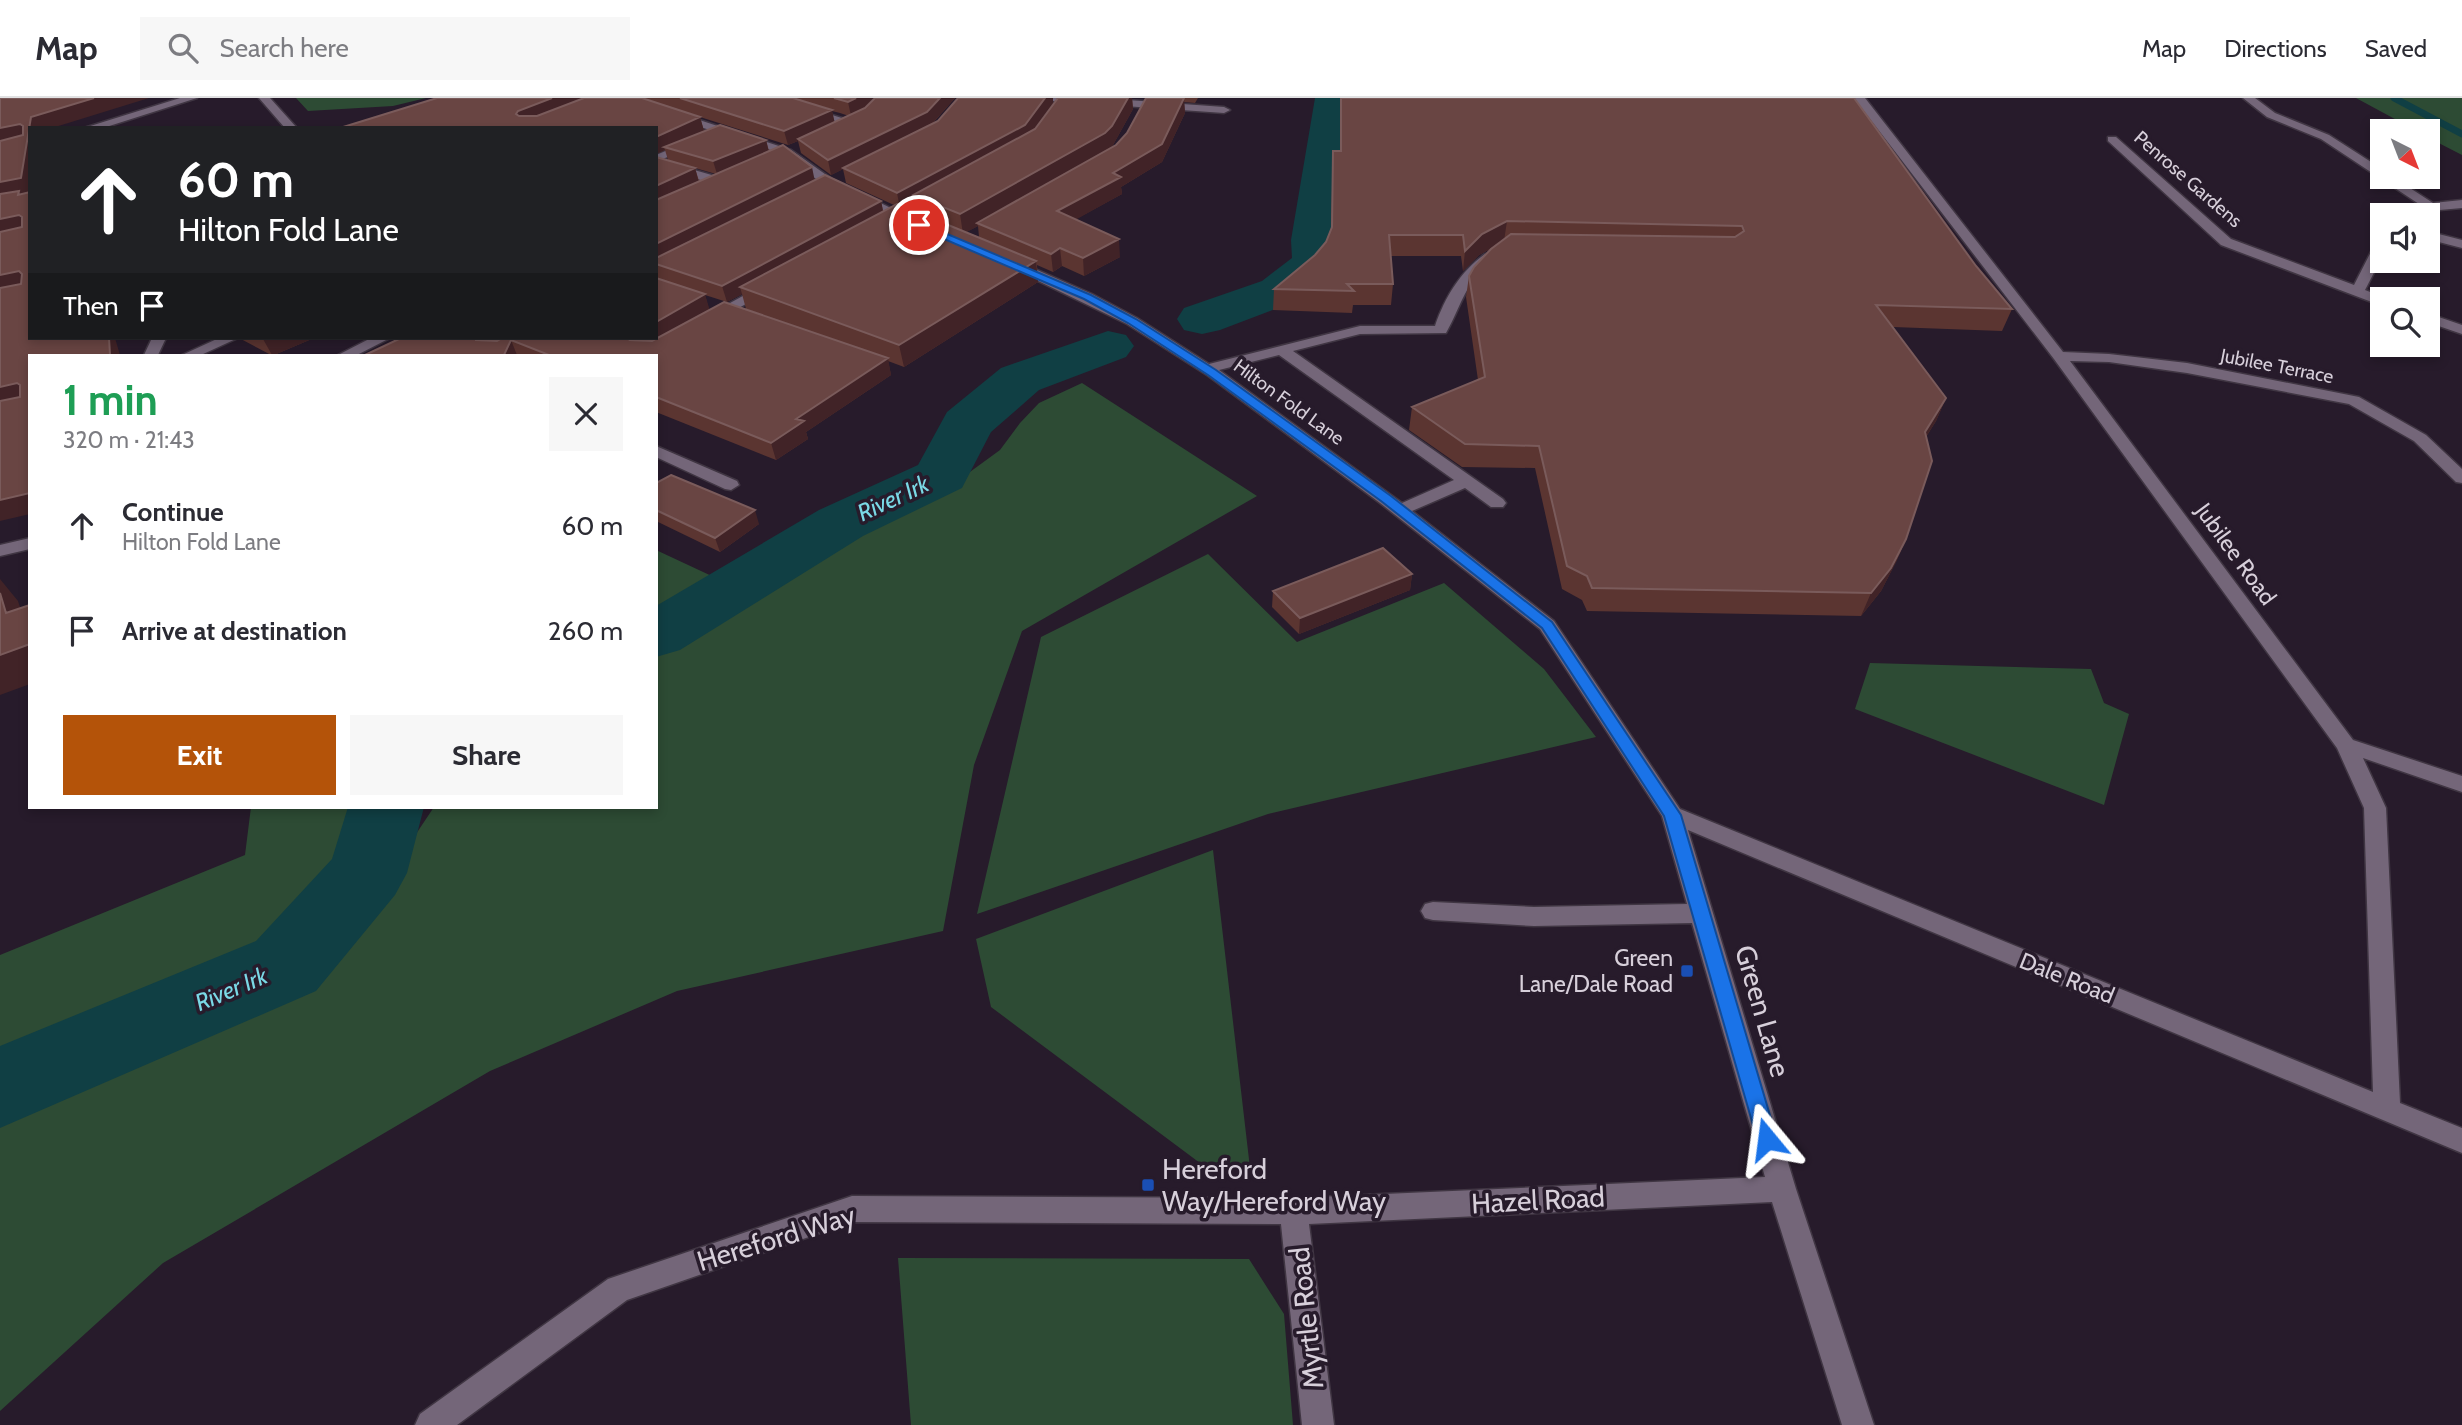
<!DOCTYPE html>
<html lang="en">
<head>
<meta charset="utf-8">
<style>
	body { margin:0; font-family:Cabin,sans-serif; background:#f7f7f7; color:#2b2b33; height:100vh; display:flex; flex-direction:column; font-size:26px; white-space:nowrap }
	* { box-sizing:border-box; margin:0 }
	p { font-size:23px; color:#7c7c81 }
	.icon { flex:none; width:38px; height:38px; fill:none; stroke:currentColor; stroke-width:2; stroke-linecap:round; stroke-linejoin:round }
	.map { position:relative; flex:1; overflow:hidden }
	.sheet { position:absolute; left:28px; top:256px; width:630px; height:455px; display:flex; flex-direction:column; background:#fff; border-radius:0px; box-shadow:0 4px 10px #0003 }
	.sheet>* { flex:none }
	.hud { position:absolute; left:28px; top:28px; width:630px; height:214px; border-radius:0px; box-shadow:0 4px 10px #0003; background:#202124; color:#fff; overflow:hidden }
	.needle { width:46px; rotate:138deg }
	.controls { position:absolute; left:2370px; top:21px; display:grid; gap:14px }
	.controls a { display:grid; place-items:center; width:70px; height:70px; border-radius:0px; background:#fff; box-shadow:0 4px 10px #0003; font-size:35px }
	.pin { position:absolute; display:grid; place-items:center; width:60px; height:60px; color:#fff; margin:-30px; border:4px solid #fff; border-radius:50%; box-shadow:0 2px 7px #0007 }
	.me { position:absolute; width:77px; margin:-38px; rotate:344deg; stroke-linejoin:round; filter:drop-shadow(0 0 5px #0008) }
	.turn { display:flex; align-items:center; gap:24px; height:147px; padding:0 35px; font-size:32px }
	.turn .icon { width:91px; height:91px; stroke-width:2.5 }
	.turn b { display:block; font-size:49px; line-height:60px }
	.then { display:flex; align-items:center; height:66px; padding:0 35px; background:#0003; gap:14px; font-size:26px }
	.round { display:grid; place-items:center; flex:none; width:74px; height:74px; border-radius:0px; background:#f7f7f7 }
	.headline { display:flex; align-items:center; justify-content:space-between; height:119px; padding:0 35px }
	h1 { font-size:42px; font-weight:700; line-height:52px; color:#1e9e55 }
	.primary-button { display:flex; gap:14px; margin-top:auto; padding:14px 35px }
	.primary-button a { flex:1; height:80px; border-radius:0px; background:#b45309; color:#fff; font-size:28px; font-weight:700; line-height:80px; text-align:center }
	.primary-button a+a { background:#f7f7f7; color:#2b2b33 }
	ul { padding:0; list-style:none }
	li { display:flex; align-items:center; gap:21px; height:105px; padding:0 35px }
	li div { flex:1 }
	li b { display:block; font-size:26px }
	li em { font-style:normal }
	header { display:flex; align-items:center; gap:42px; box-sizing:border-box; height:98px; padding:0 35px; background:#fff; border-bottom:2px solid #e1e1e2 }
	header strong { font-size:33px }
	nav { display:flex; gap:38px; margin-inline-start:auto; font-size:24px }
	.search { width:490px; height:63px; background:#f7f7f7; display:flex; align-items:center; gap:18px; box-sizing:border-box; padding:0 24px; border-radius:0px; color:#7c7c81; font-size:26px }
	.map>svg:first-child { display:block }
	.green { fill:#2d4b34 }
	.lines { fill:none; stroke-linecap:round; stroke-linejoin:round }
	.stream { stroke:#103f44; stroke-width:7 }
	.river { fill:#103f44; fill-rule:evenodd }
	.minor-casing { stroke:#403643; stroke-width:3 }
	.minor { fill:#746679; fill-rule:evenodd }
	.wall { fill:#5b3531; fill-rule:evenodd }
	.shaded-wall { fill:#412327 }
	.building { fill:#694543; stroke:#7a5b5b; stroke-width:2 }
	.route { fill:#1a73e8; stroke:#114b97; stroke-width:2 }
	.transit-dot { fill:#1a4fb4; stroke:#271b2b; stroke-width:2.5 }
	.labels { text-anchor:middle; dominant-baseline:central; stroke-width:7; stroke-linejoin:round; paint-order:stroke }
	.far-street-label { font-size:19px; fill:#d7cfda; stroke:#271b2b }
	.street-label { font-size:23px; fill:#d7cfda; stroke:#271b2b }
	.poi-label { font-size:23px; fill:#d7cfda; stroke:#271b2b; text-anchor:end }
	.water-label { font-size:24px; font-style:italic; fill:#7ad9e6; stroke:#271b2b }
	.near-street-label { font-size:28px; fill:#d7cfda; stroke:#271b2b }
	.near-poi-label { font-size:28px; fill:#d7cfda; stroke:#271b2b; text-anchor:start }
</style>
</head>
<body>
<header>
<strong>Map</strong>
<div class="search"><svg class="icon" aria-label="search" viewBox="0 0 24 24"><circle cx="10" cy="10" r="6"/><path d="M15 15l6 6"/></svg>Search here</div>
<nav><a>Map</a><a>Directions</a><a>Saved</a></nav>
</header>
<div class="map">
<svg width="2462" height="1327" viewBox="0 0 2462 1327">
	<rect width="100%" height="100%" fill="#271b2b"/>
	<path class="green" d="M296,0H426L393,8L308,13Z
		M2356,0H2462V57L2427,39V33H2417Z
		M1082,285L1257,398L1022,533L974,667L943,833L677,893L490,973L163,1165L0,1313V1019L236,918L287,888L322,859L384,784L434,709H656V557L787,473L963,379L1000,352L1020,325L1039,305Z
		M656,452L716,480L656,516Z
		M1208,456L1297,544L1444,485L1544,571L1596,639L1268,716L977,816L1041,539Z
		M1870,565L2091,571L2104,605L2129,616L2104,707L1855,611Z
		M251,709H362L336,778L308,821L265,856L0,967V857L245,757Z
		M1213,752L1250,1070L1208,1071L991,909L976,841Z
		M898,1160L1249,1161L1284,1216L1293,1327H911Z"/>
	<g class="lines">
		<path class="stream" d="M2394,0L2462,36"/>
		<path class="river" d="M1315,0H1353L1337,142L1339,164L1333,174L1296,203L1220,232L1202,236L1184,232L1177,221L1184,210L1262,183L1292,160L1291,142Z
			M1108,233L1126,237L1134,248L1126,259L1039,292L991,334L962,390L863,438L680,552L656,559V508L819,412L918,367L947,314L1001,270Z
			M348,709H424L407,775L395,797L316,893L0,1030V948L256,843L332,761Z"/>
		<g class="minor-casing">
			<path id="minor" d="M180,0H197L103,30H84Z
				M259,0H270L297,30H285Z
				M760,0H777L858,25L848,27Z
				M1048,0H1100L1224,9L1230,12L1224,15L1053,3Z
				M1854,0H1865L2063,254L2109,256L2187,265L2359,299L2426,337L2462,371V385L2456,384L2414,343L2349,306L2187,275L2109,264L2070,263L2353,642L2462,678V694L2363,660L2386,710L2400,1005L2462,1030V1055L1688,732L1796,1091L1874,1327H1842L1772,1104L1309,1126L1334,1327H1302L1281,1126L852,1124L627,1202L457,1327H415L420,1316L608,1181L852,1098L1294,1100L1765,1079L1692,825L1534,828L1433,822L1425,820L1421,813L1425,806L1433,804L1534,809L1687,806L1662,718L1540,531L1380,405L1207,277L1127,226L1007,168L1005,165L1012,161L1092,196L1137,220L1209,266L1360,228H1435C1445,199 1460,174 1485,156H1495V162C1464,184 1463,205 1446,235L1360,236L1293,253L1503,401L1506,405L1503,409H1491L1465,390L1412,413L1554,523L1680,711L2373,994L2364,710L2337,650L2054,261ZM1279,257L1454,382L1402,405L1219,272Z
				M2243,0H2255L2275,15L2329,37L2382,71V79H2393L2433,105L2462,102V110L2384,117L2386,110L2419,106L2321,41L2267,19Z
				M673,16H681L791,52L832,81L917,123L916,126H906L824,87L783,56L673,20Z
				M2108,39H2116L2231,141L2354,187L2375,146L2382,142V159L2365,192L2388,201H2382V207L2377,206L2221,147L2108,43Z
				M687,44L697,46L656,64V57Z
				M670,65L722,80L724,83L718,87L666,72V66Z
				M2427,133L2462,142V150L2427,141Z
				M768,184L773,185V191L715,223H705L703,220Z
				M2427,215L2462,227V236L2427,224Z
				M152,240H166L158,257H144Z
				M219,240H238L201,257H182Z
				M371,240H390L357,257H338Z
				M656,348L737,383L739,387L731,392L725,391L656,359Z
				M30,440V451L0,458V447Z"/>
		</g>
		<use href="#minor" class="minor"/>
	</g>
	<path class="wall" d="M437,0H873L862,12L865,10L875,0H955L932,26L1053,5L1033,32L1035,31L1058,0H1139H1132L1133,11L1113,47L1109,51L1116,47L1127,35L1146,0H1198L1195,5L1184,4L1185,15L1162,64L1121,89L1122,96L1076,121L1120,159L1084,178L1062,168L1053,174L1037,167L1038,184L904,269L888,263L891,277L806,334L808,341L776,362L656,314V257H365L401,240H656V59L668,62L665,52L656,56V30ZM832,13L840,15L849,18L834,24ZM700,19L788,47L798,43L801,55L831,77L843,71L846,85L894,107L883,113L881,103L815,82L769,53L766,42L704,33ZM695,70L716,76L699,83ZM914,103L915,113L903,108L907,106ZM978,128L979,139L966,134ZM742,196L746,211L769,219L709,212L705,197L727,204Z
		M1341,0L1976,168L2012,211L2002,233L1893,229L1946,300L1936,323L1926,339L1906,441L1896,464L1881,493L1861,518L1587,513L1582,502L1562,491L1535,370L1462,369L1409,332L1412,309L1478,282L1466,199L1469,178L1494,149L1479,157L1463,173L1461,158H1391L1393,186L1391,207H1353L1352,215L1273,212L1274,191L1315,157L1326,144L1331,131L1333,53H1340Z
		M239,240H314L274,257H271Z
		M656,385L759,426L720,454L656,423Z
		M1412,476L1410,492L1299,536L1272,509L1273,493Z"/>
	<path class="shaded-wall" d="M94,0H149L52,30H30V95L0,101V30L20,26L28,38L31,19Z
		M552,0H593L522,30L516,16L518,13Z
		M856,0H873L858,16L851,18L848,4Z
		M940,0H955L929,29L831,77L828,62Z
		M1045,0H1053V5L1026,42L913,97L914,103L900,110L897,95Z
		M1128,0H1132L1133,11L1113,47L1106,54L977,125L978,128L963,136L960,116Z
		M1184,0L1185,15L1162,64L1121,89L1122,96L1059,131L1057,113L1113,75Z
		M832,12L835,26L798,41V43L788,47L784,33Z
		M700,19L704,33L664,49L665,52L656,56V39Z
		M766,42L769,55L717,76L713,63Z
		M812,69L815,84L656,164V146Z
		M695,70L699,85L656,105V88Z
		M881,103L884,118L740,189L742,196L727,204L722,188Z
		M19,117L29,132L0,138V121Z
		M1507,123L1504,143L1479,157L1463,173L1465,153L1482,136Z
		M1119,141L1120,159L1084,178L1083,160Z
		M1060,150L1062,168L1053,174L1051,156Z
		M1036,163L1038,184L904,269L899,247Z
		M19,173L29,189L0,195V177Z
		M705,196L710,213L636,257L630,242L631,240H656V224Z
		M109,240H115L120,257H110Z
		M266,240H314L274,257H272L263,241Z
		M476,240H510L484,255L476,242Z
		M511,242L517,257H504Z
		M888,260L891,277L806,334L808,341L776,362L771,345L796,321Z
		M17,285L29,301L0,311V289Z
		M1946,300L1936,323L1915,356L1925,334Z
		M30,395V416L0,423V402Z
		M755,412L759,426L720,454L715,440Z
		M1906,441L1896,464L1881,493L1861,518L1871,495Z
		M1412,476L1410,492L1299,536L1300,520Z
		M0,481L18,503L30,539L6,515L0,495Z
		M30,546V586L0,597V557Z"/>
	<path class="building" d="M0,0H94L31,19L21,80L0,84V43L23,37V28L20,26L0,30Z
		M437,0H552L518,13L516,16L519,18H537L584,0H642L700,19L656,39V30H340Z
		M680,0H793L832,12L784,33Z
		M834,0H856L848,4Z
		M875,0H940L927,14L828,62L798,41L865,10Z
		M958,0H1045L1025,27L897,95L843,70L938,23Z
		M1058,0H1128L1112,28L1105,35L960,116L913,97L1035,31Z
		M1146,0H1184L1162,46L1113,75L1121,79L1057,113L1119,141L1083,160L1060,150L1051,156L977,125L1116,47L1127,35Z
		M1341,0H1854L1976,168L2012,211L1876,207L1946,300L1925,334L1932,363L1906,441L1891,470L1871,495L1592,490L1587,478L1567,468L1539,348L1465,346L1412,309L1485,279L1469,178L1474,169L1491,151L1511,136L1735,139L1744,133L1742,128L1507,123L1482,136L1465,153L1463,137H1389L1393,186H1347L1354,193L1274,191L1315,157L1326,144L1332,129L1333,53H1341Z
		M720,27L766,42L713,63L664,49Z
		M783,47L812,69L656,146V102Z
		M656,59L695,70L656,88Z
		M825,77L881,103L722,188L656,166V160Z
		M19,93L18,97L30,94V240H109L110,257H30V395L0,402V303L20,299V287L17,285L0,289V190L21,186L22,176L19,173L0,177V134L22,129V119L19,117L0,121V96Z
		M897,106L1036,163L899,247L740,189Z
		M656,180L705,196L656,224Z
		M724,204L888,260L796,321L804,323L771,345L656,299V257H549L511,242L504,257H365L401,240H476V242L497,243L502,240H631L630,242L652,243Z
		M671,377L755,412L715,440L656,412V385Z
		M1383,450L1412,476L1300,520L1273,493Z
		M0,495L6,515L30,507V546L0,557Z"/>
	<path class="route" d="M919,124L1091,197L1136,221L1216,272L1391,398L1552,524L1681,717L1777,1041L1774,1047L1767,1050L1760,1047L1757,1041L1664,718L1542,530L1381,403L1208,277L1128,225L1084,201L916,129L914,127Z"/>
	<g class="transit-dot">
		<rect x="1680" y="866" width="14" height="14" rx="3.5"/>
		<rect x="1141" y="1080" width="14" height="14" rx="3.5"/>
	</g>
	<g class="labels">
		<g class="far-street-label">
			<text transform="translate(2188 81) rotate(41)">Penrose Gardens</text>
			<text transform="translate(2277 268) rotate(11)">Jubilee Terrace</text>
			<text transform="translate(1289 304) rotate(36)">Hilton Fold Lane</text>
		</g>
		<g class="street-label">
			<text transform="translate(2236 456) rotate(54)">Jubilee Road</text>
			<text transform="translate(2067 880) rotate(22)">Dale Road</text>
		</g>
		<g class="poi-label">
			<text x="1673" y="860">Green<tspan x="1673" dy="26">Lane/Dale Road</tspan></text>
		</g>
		<g class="water-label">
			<text transform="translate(893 400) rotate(-25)">River Irk</text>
			<text transform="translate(231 891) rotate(-23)">River Irk</text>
		</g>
		<g class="near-street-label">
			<text transform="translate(1763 913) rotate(74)">Green Lane</text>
			<text transform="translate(1538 1102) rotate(-3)">Hazel Road</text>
			<text transform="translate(776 1140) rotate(-17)">Hereford Way</text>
			<text transform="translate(1306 1220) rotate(-96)">Myrtle Road</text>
		</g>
		<g class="near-poi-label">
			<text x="1162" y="1071">Hereford<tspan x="1162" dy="32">Way/Hereford Way</tspan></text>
		</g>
	</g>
</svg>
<div class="controls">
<a><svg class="needle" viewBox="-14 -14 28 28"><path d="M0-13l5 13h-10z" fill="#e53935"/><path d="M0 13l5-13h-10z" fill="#7c7c81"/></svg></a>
<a><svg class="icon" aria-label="sound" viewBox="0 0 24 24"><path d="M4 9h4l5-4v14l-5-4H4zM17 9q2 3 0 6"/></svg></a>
<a><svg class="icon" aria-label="search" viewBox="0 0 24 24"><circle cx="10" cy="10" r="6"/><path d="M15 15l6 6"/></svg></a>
</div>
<div class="pin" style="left:919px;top:127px;background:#d93025"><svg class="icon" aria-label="arrive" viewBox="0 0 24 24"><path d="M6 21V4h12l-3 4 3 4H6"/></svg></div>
<svg class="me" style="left:1767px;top:1041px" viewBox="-20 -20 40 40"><path d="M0-17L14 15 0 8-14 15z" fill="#1a73e8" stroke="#fff" stroke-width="4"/></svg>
<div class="hud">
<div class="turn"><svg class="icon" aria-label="ahead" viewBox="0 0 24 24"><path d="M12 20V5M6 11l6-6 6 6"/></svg><div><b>60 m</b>Hilton Fold Lane</div></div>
<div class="then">Then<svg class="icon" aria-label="arrive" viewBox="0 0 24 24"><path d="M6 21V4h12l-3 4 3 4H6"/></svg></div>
</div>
<section class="sheet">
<div class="headline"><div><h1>1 min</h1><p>320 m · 21:43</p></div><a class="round"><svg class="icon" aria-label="close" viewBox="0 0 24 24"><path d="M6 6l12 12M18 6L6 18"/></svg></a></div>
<ul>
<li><svg class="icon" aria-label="ahead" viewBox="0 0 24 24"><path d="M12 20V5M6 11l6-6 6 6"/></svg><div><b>Continue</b><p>Hilton Fold Lane</p></div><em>60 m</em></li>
<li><svg class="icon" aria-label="arrive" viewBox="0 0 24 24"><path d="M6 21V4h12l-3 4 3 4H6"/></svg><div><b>Arrive at destination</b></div><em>260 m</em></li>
</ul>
<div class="primary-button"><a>Exit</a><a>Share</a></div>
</section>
</div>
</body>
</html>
